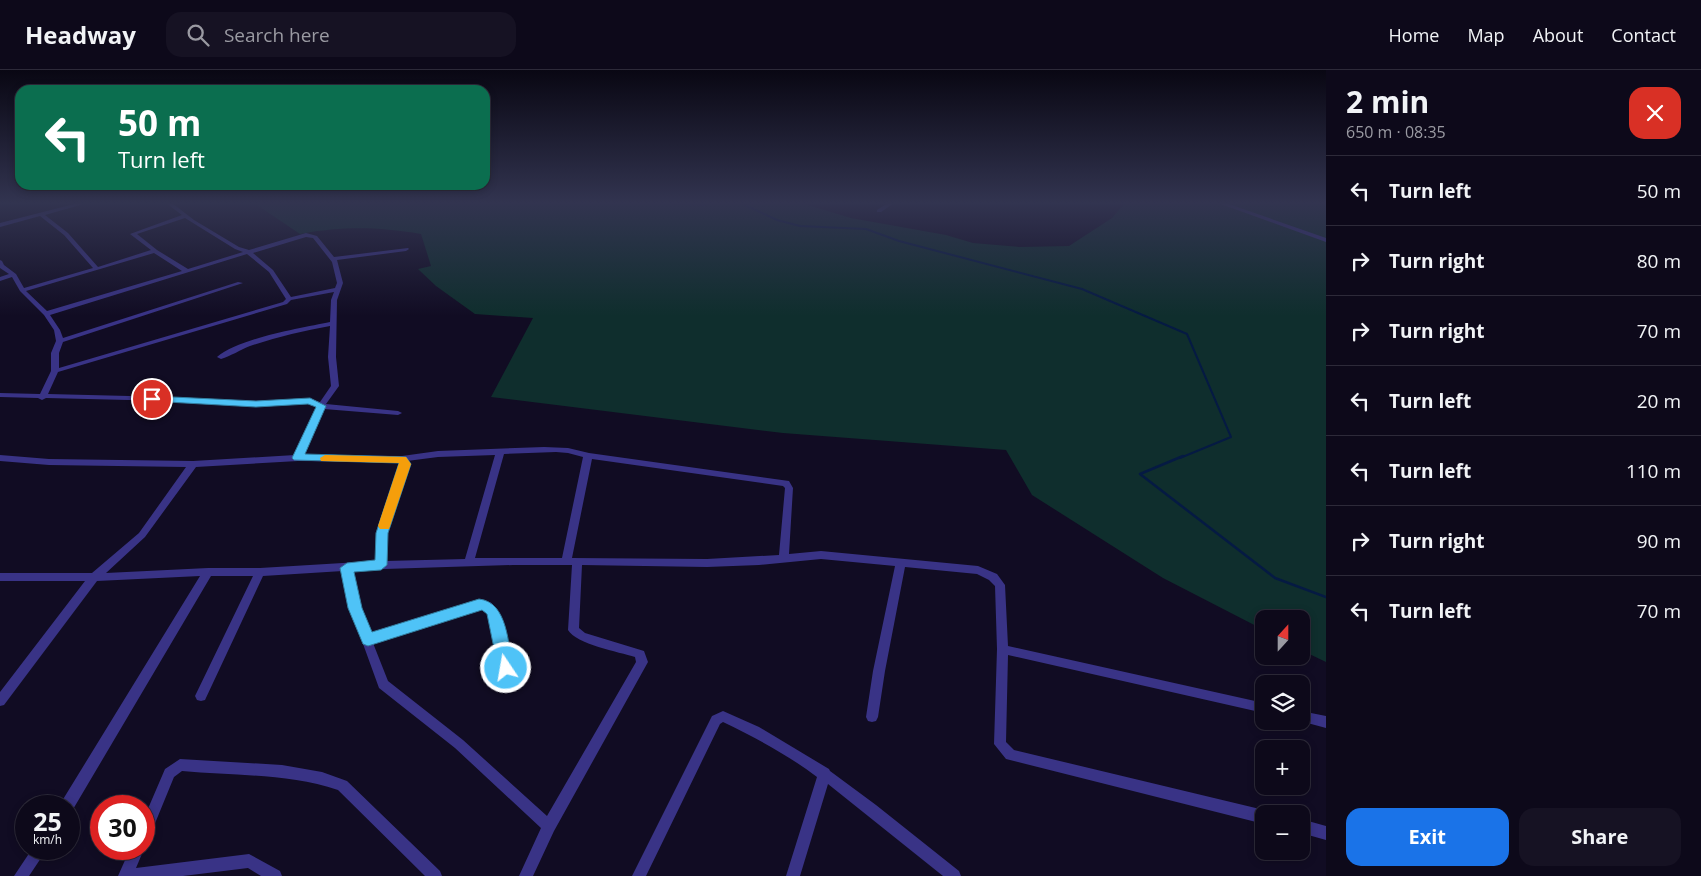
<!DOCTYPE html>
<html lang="en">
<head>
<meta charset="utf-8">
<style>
	body { margin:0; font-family:"Open Sans",sans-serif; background:#161223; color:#f1f3f6; height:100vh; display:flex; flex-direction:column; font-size:19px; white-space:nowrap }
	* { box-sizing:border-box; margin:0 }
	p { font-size:16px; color:#9a9aa2 }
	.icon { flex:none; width:28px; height:28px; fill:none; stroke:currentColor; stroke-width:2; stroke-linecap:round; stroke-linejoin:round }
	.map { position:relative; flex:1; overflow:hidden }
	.details { display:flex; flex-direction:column; background:#0d091a; width:375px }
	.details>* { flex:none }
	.hud { position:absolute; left:15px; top:15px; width:475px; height:105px; border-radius:15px; box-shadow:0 2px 8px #0003,0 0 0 1px #2d2a39; background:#0b6e4f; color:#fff; overflow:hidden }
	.needle { width:32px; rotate:21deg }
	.buttons { position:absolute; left:1255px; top:540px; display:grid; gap:10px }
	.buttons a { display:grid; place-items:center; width:55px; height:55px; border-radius:10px; background:#0d091a; box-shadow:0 2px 8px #0003,0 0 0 1px #2d2a39; font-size:25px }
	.speed { position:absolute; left:15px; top:725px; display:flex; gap:10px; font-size:25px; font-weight:700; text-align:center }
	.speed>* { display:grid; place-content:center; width:65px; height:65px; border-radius:50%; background:#0d091a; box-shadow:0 2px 8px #0003,0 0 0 1px #2d2a39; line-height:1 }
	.speed small { font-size:12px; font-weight:400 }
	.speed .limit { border:8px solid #d22; background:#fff; color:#111 }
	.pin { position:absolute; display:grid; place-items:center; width:42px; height:42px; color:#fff; margin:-21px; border:2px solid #fff; border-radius:50%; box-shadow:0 1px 5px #0007 }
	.me { position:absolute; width:55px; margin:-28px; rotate:348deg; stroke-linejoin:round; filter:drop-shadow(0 0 4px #0008) }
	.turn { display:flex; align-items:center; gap:18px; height:105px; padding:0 20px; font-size:22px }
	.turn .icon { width:65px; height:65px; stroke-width:2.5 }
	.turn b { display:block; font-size:35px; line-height:42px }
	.round { display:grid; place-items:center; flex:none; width:52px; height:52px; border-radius:15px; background:#161223 }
	.summary { display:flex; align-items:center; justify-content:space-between; height:85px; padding:0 20px }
	h1 { font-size:30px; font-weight:700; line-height:38px }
	.button { display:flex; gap:10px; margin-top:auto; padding:10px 20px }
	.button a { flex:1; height:58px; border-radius:15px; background:#1a73e8; color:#fff; font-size:20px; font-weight:700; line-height:58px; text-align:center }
	.button a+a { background:#161223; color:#f1f3f6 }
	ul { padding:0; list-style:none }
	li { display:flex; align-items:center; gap:15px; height:70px; padding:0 20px; border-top:1px solid #2d2a39 }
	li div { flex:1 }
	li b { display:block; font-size:19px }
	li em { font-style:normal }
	header { display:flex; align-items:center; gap:30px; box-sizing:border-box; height:70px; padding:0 25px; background:#0d091a; border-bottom:1px solid #2d2a39 }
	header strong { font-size:24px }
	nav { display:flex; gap:28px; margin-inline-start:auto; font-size:18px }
	.search { width:350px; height:45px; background:#161223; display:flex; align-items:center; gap:12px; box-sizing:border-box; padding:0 18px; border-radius:15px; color:#9a9aa2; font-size:19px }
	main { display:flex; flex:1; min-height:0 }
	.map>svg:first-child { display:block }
	.green { fill:#0f2e2d }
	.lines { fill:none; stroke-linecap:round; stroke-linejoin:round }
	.stream-far1 { stroke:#051a43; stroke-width:2 }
	.stream { stroke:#051a43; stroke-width:2.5 }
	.minor { fill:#393386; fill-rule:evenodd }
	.route { fill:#4fc3f7; stroke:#337fa1 }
	.slow { fill:#f59e0b }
</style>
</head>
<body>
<header>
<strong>Headway</strong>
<div class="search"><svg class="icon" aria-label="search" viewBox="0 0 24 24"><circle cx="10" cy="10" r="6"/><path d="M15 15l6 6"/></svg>Search here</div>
<nav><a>Home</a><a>Map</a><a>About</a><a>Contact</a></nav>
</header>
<main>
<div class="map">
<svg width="1326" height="806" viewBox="0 0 1326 806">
	<rect width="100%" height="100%" fill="#110c23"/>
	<path class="green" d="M254,133H801L851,148L946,165L973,173L1020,177L1069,176L1112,148L1125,133H1326V592L1301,580V549H1264V560L1163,508L1032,425L1006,380L783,363L491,327L533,248L475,244L436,216L418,199L431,196L421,164C376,157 346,156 300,164Z"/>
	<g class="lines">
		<path class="stream-far1" d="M666,133L703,135L711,133
			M741,133L777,150L800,156L866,159L899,171L1082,219L1187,264L1231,367L1180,388"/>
		<path class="stream" d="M1183,386L1140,404L1275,508L1326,527"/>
		<path class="minor" d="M78,133H87L45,145L68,163L98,197L151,180L130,164L182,145L166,133H172L194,150L239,177L249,180L306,163L317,166L334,187L408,178L409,179L406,181L337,190L343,213L337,230L336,287L339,316L326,334L398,341L402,343L398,345L324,339L303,385L402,386L438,381L544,377L568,378L589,383L789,411L793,418L789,484L821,481L978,496L997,504L1005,515L1008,576L1264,633V643L1008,585L1006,672L1014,680L1264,740L1269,744H1264V754L1006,689L994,674L997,579L995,516L989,510L977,504L905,497L885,601L878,647L876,651L872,652L868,651L866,647L873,601L895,496L821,489L759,495L707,497L582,495L579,558L585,563L644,581L648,592L554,761L533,806H519L541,758L455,678L379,618L350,538L343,501L263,506L205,630L201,631L197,630L195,626L253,506H211L72,741L69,742V736H61L62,731L200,506L97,511L4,635L0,636V622L85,511H0V503H92L139,463L186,397L49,395L0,391V385L49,389L193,391L295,385L317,337L309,333L257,336L170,331L46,328L42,330L38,328L0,327V323L40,324L51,301V283L56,271L54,260L44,245L20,221L12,207L0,211V207L9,204L0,198V190L2,191L4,195L16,204L24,218L93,198L64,165L40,146L0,157V153ZM185,148L235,179L243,182L188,199L157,180L137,164ZM306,167L313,168L332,192L337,213L335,218L291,227L273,200L253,183ZM154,183L182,201L47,241L26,221ZM247,184L269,202L286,229L283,232L59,298V283L63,272L243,213L238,212L63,268L60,260L50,245ZM334,222L331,230L330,252C301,258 239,268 217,287L221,289C231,286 240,280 250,276C276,267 303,261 330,256L328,287L331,316L320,332L310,329L257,332L170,327L48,324L58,302L287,234L291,230ZM556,382L568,383L583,387L562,488H475L504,384ZM495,385L465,489L386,491L387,463L409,394L407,391L438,387ZM592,389L783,416L785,418L779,485L707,489L572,488ZM298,391L399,392L401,394L377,463L376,491L260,498H208L106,503L145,467L196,397ZM513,495H572L568,560C576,574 619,582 635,587L636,592L547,746L463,670L388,611L373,573L479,539H484L488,544L500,598L502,601L506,603L510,601L512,598L497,539L490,532L479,531L370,565L360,538L353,500Z
			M888,133H894L881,142H877V140Z
			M1218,133H1226L1326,168V172Z
			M723,641L759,657L829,699L830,701L876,735L959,801L961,806H943L828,714L800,806H786L817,707C788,685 756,668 723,652L720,654L646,806H632L712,646Z
			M1301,641L1326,646V658L1300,651Z
			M180,689L282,695L322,702L347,711L440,801L442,806H425L338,720C287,703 234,706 182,701L174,707L149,768L144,770V748L165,699Z
			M1301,749L1326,756V770L1301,763Z
			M32,779H47L29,806H14Z
			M130,779H144L136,798L249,784L280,801L282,806H261L248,798L183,806H118Z"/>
	</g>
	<linearGradient id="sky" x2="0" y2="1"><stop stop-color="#090713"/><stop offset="0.54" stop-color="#323450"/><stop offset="1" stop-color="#323450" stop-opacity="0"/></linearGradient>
	<rect width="1326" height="246" fill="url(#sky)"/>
	<path class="route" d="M152,326L256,331L310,328L326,336L305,384L406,387L411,394L388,463L387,495L381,500L354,502L362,538L372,562L479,529C508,532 508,575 513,598L511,603L506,604L500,603L498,598L487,544L482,540L368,576L363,574L348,538L340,498L347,493L375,490L376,463L399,393L294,390L292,388L316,337L308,334L256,337L149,331L147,329Z"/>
	<path class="slow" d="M325,385L406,387L411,394L389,459H380L378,456L399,393L321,391L320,388Z"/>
</svg>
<div class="buttons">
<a><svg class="needle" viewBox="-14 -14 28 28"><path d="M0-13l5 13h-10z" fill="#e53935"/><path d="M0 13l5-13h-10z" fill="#9a9aa2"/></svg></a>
<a><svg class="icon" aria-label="layers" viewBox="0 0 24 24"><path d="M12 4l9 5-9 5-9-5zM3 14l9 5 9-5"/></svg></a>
<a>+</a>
<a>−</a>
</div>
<div class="speed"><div>25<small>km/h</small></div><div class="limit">30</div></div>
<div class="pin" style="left:152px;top:329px;background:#d93025"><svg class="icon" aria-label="arrive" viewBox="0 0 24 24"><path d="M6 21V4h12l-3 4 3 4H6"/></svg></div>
<svg class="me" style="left:506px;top:598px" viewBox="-20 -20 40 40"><circle r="17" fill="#4fc3f7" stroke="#fff" stroke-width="3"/><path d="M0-11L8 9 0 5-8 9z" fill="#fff"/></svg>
<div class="hud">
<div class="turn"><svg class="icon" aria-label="left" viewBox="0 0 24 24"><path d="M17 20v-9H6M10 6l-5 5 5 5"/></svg><div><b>50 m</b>Turn left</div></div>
</div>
</div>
<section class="details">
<div class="summary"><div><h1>2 min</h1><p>650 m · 08:35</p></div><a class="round" style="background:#d93025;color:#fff"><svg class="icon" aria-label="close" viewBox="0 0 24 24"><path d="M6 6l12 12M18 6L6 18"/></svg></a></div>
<ul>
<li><svg class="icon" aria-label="left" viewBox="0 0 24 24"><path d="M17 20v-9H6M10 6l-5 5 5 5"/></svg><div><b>Turn left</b></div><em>50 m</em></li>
<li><svg class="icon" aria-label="right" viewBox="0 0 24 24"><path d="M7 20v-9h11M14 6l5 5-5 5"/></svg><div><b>Turn right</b></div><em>80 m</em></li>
<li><svg class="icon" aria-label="right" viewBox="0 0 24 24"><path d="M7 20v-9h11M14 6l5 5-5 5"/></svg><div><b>Turn right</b></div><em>70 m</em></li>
<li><svg class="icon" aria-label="left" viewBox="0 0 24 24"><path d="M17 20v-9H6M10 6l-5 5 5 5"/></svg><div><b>Turn left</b></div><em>20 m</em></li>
<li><svg class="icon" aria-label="left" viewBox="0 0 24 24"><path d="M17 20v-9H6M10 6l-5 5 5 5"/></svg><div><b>Turn left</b></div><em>110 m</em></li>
<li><svg class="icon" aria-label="right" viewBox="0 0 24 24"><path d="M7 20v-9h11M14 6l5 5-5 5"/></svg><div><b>Turn right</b></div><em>90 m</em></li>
<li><svg class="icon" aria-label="left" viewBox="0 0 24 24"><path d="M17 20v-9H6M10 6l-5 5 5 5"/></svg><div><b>Turn left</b></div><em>70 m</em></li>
</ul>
<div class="button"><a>Exit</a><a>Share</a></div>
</section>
</main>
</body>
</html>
